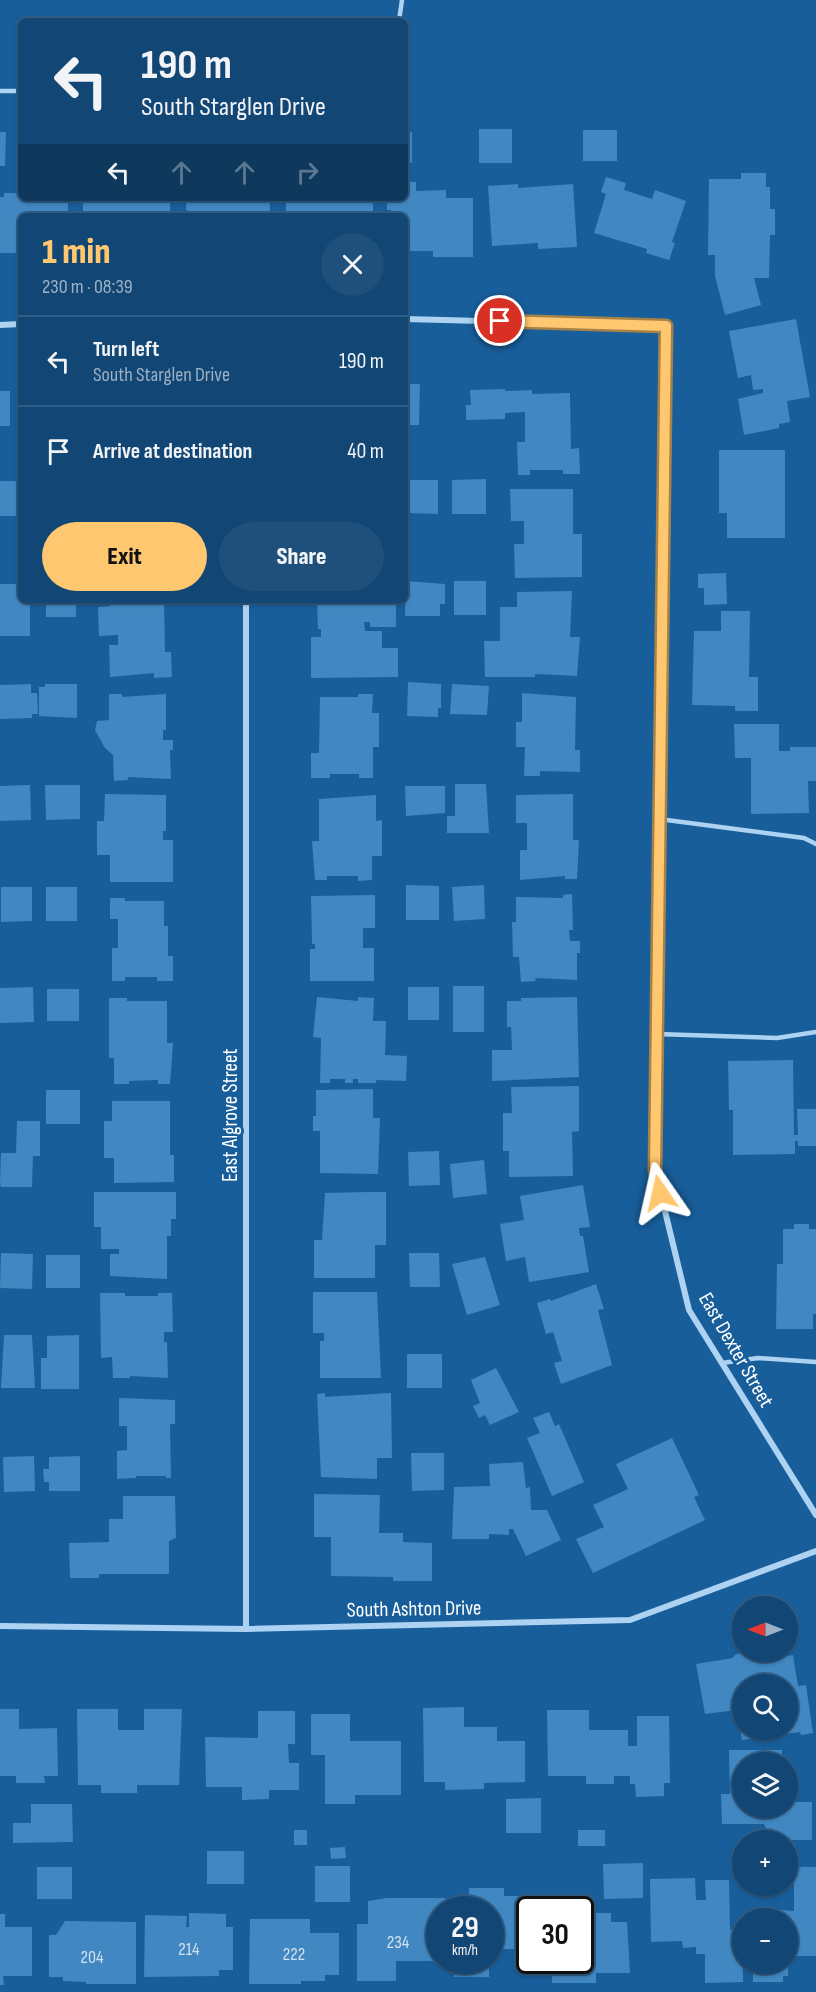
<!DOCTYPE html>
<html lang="en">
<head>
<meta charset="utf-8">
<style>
	body { margin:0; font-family:"Sofia Sans Condensed",sans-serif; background:#1f507c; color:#f1f3f6; height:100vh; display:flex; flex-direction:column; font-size:22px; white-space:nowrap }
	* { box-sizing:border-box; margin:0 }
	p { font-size:20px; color:#9cb1c5 }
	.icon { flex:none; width:33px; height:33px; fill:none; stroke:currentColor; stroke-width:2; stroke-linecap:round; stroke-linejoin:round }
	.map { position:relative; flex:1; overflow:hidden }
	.panel { position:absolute; left:18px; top:213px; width:390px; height:390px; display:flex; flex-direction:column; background:#124674; border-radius:9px; box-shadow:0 2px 4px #0004,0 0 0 2px #315e86 }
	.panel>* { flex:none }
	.banner { position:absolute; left:18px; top:18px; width:390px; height:183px; border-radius:9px; box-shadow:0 2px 4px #0004,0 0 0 2px #315e86; background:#124674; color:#f1f3f6; overflow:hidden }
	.needle { width:39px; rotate:270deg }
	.fabs { position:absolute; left:732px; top:1596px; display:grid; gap:12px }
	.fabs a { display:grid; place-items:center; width:66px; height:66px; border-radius:50%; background:#124674; box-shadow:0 2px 4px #0004,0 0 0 2px #315e86; font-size:30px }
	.speed { position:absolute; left:426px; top:1896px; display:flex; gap:12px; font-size:30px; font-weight:700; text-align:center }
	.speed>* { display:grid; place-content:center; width:78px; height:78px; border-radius:50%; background:#124674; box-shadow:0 2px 4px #0004,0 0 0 2px #315e86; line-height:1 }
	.speed small { font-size:15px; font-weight:400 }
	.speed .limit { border:3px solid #111; border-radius:9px; background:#fff; color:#111 }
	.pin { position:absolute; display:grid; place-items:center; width:51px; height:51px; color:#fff; margin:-26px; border:3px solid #fff; border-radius:50%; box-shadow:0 2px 6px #0007 }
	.me { position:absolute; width:66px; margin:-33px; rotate:349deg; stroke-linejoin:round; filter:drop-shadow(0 0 4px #0008) }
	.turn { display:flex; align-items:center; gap:21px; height:126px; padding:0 24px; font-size:27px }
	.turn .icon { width:78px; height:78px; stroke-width:2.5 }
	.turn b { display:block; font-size:42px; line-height:51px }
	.lanes { display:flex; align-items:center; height:57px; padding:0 24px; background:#0003; justify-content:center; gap:30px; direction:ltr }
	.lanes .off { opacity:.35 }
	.round { display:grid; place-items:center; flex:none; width:63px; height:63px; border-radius:32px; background:#1f507c }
	.summary { display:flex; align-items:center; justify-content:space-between; height:102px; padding:0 24px }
	h1 { font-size:36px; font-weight:800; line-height:45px; color:#ffc76f }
	.button { display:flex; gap:12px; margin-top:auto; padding:12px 24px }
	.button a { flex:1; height:69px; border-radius:36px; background:#ffc76f; color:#111; font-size:24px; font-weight:800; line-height:69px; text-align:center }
	.button a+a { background:#1f507c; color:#f1f3f6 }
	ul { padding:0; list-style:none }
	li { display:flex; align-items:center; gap:18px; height:90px; padding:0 24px; border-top:2px solid #315e86 }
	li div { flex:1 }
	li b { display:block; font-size:22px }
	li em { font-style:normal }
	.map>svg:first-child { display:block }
	.building { fill:#4187c1; fill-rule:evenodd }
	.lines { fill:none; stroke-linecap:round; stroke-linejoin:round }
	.service { stroke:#aed3f2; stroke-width:4.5 }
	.minor { stroke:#aed3f2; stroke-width:6 }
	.route-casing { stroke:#a68148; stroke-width:15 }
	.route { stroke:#ffc76f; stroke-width:10 }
	.labels { text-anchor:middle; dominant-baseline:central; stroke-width:6; stroke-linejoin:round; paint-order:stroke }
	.number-label { font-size:18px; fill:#d0e1f0 }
	.street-label { font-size:21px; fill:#fff; stroke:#185e9b }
</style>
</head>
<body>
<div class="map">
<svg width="816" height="1992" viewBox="0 0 816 1992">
	<rect width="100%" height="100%" fill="#185e9b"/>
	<path class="building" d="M479,129H512V163H479Z
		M583,130H617V161H583Z
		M0,132H6L5,166H0Z
		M405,132H412V163H405Z
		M741,173H766V187H770V209H775V235H770L769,278H754L761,305L725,315L715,276V255H708L709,179H741Z
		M606,177L626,183L624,190L652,199L655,190L686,201L672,242L675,243L669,260L646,253L647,249L594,233L606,194L601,192Z
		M405,182H416V191L446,190V198H473V257H433V251H405V216H391V210H387V198H405Z
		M518,184V188L573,184L577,247L538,249V243L492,246L488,186Z
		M4,193H21V198L68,200V215L21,216V253H0V197H4Z
		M83,198H170V216H83Z
		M186,198H270V210L267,216H189V211L186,210Z
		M286,198H373V213H370V216H290V213H286Z
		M796,319L810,397L787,401L790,422L779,424V428L744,435L738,399L763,393V389L753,390L751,375L738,378L729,331Z
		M405,384H420L419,425H405Z
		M505,389V391L532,390V394L570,393L571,449L579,448L580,474H563V470H530V475H518L517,442H525V412L505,413V419L466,420V405H471L470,390Z
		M0,391H10V426H0Z
		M719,450H785V538H727V513H719Z
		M486,479V514H452V480Z
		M407,480H438V514L406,513Z
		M0,481H21V516H0Z
		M510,489H573V534H582V577L515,578L514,544H524V521H511Z
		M726,573L727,604L704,605V588H698V574Z
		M406,581L445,584V604H440V616H405Z
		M454,581H486V615H454Z
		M0,584H21V600H30V636H0Z
		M572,591L570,637H580L577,676L535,674V677H485L484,641H500V607H517V592Z
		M46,600H76V617H46Z
		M110,600H164L165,652H171L172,677L154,678V673L110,677L109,645H118V635L99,636L98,607L110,606Z
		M317,600H377V603H396V627H370V622H364L365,631H382V648H398V677L311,678V637H321V629H318Z
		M721,611H750L749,677H758V711H735V706L692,705L694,631H721Z
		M408,682L441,684V708H438V717L407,716Z
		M31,684V693H37L38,714H32V718L0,719V685Z
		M45,684H77V718L39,716V687H45Z
		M452,684L489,686L487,715L450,714Z
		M522,693L576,697L575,750H580V772L540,771V776H524L525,747H516V722H522Z
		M109,694H122V697L166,694V730H163V740H173V750H170L171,779L128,777V780L114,781L113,755L105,748L95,730L97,721L109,720Z
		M358,694H373L372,713H379V747H373V778H359V774H330V778H311V753H319L320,697H358Z
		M734,724H779V751H790V747H816V781H808L809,813L751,814V758H735Z
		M455,784H486L489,833H447V816H455Z
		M30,785L31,820L0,821V786Z
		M45,785H80V819L46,820Z
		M405,786H445V813L406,816Z
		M105,794L166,795V831H163V840H173V882H110V855H97V821H104Z
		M573,794V840H579L577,879H565V876L520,880V850H527V823H516V795Z
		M376,795V821L382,820V856H372V880L358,881V876H327V880H315L312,841H319V799Z
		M406,885L439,886V920H406Z
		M484,885L485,919L454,921L452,887Z
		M1,887H32V921L1,922Z
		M46,887H77V921H46Z
		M572,894L573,930H569L570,941H580V953H577V980L535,978L536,981L521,982L519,957H513L512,922H516V897L563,898V895Z
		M375,895V928H363V948H374V981H310V949H315V944H312L311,896Z
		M110,898H125V901H164V926H168V956H173V981H157V977H125V981H112V948H118V919H110Z
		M453,986H484V1032H453Z
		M33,987L34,1022L0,1023V988Z
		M408,987H439V1020H408Z
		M47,989H79V1021H47Z
		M317,997L358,1001V997L374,998L373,1021H386L385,1055L407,1056L406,1081L376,1080V1083H358V1079H353V1083H345V1079H330V1083H320L321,1038L313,1037Z
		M577,997L579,1077L492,1081V1050H512L511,1027H507V1001H521V998Z
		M109,998H127V1001H167V1043H173L170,1084H158V1080L129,1081V1084H114V1058H109Z
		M793,1060L794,1135H798L797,1109H816V1146H798V1141H795V1154L733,1155V1110H729L728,1061Z
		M579,1086V1131L572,1132L573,1176L509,1177V1151H503V1113H512L511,1087Z
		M373,1089V1118H380L378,1174L320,1173V1131H313V1116H316V1090Z
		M46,1090H80V1124H46Z
		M112,1101H170V1155H174V1182L114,1183V1158H104V1121H112Z
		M17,1121H40V1156H33L32,1187H1L0,1183L1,1153H16Z
		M439,1151L440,1185L409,1186L408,1152Z
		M484,1160L487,1194L453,1198L450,1164Z
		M583,1185L590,1227L579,1228L580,1236H583L589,1272L529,1282L525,1257L506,1261L500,1224L524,1220L520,1196Z
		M94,1192H176V1219H171V1236H167V1279L110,1276V1254H119V1249H101V1227H94Z
		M368,1192H386V1245H375V1278H314V1240H322L325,1193Z
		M794,1224H809V1229H816V1314H813V1329H776L777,1264H783V1229H794Z
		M1,1253L33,1254L32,1289L0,1288Z
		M409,1253H439L440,1287H410Z
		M46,1255H80V1288H46Z
		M485,1257L500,1305L467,1315L452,1264Z
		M596,1284L604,1309L598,1310L612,1365L561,1384L554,1363L562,1361L553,1332L546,1334L537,1303L550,1299L551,1301Z
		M313,1292H377L381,1378H320V1341H324V1333H313Z
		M100,1293H125V1296H158V1293H172L173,1332H164V1342H167L168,1378L130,1376V1378H113L112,1357L101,1358Z
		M4,1335H32L35,1388H1Z
		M79,1335V1389H41V1358H47V1336Z
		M407,1354H442V1388H407Z
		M496,1368L519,1412L490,1425L485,1415L479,1418L473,1406L480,1403L471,1380Z
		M325,1393V1397L391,1393L392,1458H377V1479L321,1477L317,1394Z
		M119,1398L175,1400V1424H170L171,1478H166V1476H136V1478L117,1479V1451L127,1450V1426H119Z
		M549,1412L555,1426L559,1424L584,1482L552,1496L527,1438L540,1433L533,1418Z
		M672,1438L699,1495L694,1497L705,1520L593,1573L576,1539L604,1527L593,1505L628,1489L616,1464Z
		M411,1453H444V1490L412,1491Z
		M34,1456L35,1491L4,1492L3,1457Z
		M80,1456V1491H49V1482H44L43,1469H49V1457Z
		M523,1462L526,1488L530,1487L531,1510H547L561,1540L526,1556L513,1529H509V1535L489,1534V1539H452L454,1487L490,1486L489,1464Z
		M314,1494L380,1495L379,1533H403V1542L432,1543V1581H393V1577L331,1576V1537H314Z
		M123,1496H175L176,1538L169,1541V1574H99V1578H70L69,1543L109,1542V1519H123Z
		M748,1652H765L767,1659L793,1655L798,1686L806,1685L813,1733L801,1735L800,1732L742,1740L737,1710L705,1714L696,1664L733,1658L736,1654ZM742,1684H788V1730H742Z
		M464,1707V1727H497V1741H525V1782L484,1783V1789L445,1790V1782H424L423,1708Z
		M0,1709H19V1729L57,1728L58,1776H44L45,1783H16V1776H0Z
		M77,1709H118V1730H144V1709H182L179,1785H137V1793H101V1785H78Z
		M547,1710H589V1730H628V1746H637V1716H669L670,1783H664V1796L636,1797L635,1784H630V1776H614V1784H586V1776H548Z
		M258,1711H295V1744H288L289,1763H299V1790H269V1799L242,1800V1787H206L205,1737L258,1738Z
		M311,1714H350V1741H401V1795H355V1804H325V1755H311Z
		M729,1750H782V1762H742V1808H788V1802H812V1840H771L764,1824H722L721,1794H730Z
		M541,1798V1833H506V1799Z
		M31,1804H72L73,1842L13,1843V1823H31Z
		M294,1830H307V1845H294Z
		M578,1830H605V1846H578Z
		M345,1847L346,1858L331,1859L330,1848Z
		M207,1851H244V1884H207Z
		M643,1863V1898L604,1899L603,1864Z
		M315,1866H350V1902H315Z
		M37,1867H72V1899H37Z
		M794,1867H816V1956H788V1918H757V1911L768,1909L794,1911Z
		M695,1878L696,1900H706L705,1880H729L730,1930H742L743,1982L705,1983V1954H696V1947L683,1948L682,1941L651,1942L650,1879Z
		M469,1888H504V1896H544V1910H530V1949H490V1910H469Z
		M387,1898H445V1910H440V1961H396V1981H357V1924H368V1901Z
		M189,1913L226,1914V1927H233V1970H219V1976L144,1977L145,1915L187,1916L186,1927H189Z
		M583,1913H611V1922H627L630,1973H596V1983H552V1960H580Z
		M0,1914H5V1927H32V1976H3L4,1985H0Z
		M250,1919H310V1933H339V1975H325V1981H301V1984H249Z
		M65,1921L136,1922V1984H86V1982L63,1981V1977H49V1935H56Z
		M454,1960H489V1977H454Z
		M753,1964H788V1976H783V1982H753Z"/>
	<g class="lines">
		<path class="service" d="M399,21L402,0
			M0,91H21
			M659,819L804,838L816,844
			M657,1034L777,1038L816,1032
			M722,1363L758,1358L816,1362"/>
		<path class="minor" d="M405,319L666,326L655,1170L689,1310L816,1515
			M0,325L21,324
			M246,600V1629
			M0,1626L246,1629L630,1620L816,1551"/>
	</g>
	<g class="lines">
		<g class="route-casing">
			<path id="route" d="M500,321L666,326L655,1170L660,1193"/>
		</g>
		<use href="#route" class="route"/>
	</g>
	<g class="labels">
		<g class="number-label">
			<text x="398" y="1942">234</text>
			<text x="189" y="1949">214</text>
			<text x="294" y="1954">222</text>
			<text x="92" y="1957">204</text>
		</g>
		<g class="street-label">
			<text transform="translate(230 1115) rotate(-90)">East Algrove Street</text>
			<text transform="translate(736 1350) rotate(60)">East Dexter Street</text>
			<text transform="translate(414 1609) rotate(-1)">South Ashton Drive</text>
		</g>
	</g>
</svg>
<div class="fabs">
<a><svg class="needle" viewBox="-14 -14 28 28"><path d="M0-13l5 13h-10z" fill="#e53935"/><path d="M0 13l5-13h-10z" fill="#9cb1c5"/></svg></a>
<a><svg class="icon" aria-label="search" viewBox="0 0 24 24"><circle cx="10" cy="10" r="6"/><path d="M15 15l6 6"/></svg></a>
<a><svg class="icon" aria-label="layers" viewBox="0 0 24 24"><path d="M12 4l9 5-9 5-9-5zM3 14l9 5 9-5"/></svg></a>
<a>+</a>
<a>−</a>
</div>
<div class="speed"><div>29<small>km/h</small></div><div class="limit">30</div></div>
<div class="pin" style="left:500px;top:321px;background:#d93025"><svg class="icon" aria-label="arrive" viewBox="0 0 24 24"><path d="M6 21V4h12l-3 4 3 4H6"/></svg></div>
<svg class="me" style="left:660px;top:1193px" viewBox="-20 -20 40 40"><path d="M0-17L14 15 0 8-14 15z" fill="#ffc76f" stroke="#fff" stroke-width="4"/></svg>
<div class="banner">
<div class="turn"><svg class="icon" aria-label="left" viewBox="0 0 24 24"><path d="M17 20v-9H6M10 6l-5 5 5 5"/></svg><div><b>190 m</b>South Starglen Drive</div></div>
<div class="lanes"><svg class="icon" aria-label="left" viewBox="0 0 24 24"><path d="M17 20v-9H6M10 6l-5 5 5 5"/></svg><svg class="icon off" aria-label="ahead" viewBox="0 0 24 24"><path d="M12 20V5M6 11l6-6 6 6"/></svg><svg class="icon off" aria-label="ahead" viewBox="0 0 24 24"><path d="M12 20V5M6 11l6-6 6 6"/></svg><svg class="icon off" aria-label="right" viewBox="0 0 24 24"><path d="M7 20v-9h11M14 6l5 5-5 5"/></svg></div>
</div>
<section class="panel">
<div class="summary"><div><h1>1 min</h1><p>230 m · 08:39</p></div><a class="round"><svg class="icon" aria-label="close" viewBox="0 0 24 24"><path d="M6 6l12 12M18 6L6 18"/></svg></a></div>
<ul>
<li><svg class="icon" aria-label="left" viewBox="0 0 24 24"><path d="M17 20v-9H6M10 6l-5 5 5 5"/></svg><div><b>Turn left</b><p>South Starglen Drive</p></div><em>190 m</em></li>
<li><svg class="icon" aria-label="arrive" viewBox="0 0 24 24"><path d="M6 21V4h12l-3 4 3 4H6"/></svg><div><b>Arrive at destination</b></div><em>40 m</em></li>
</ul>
<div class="button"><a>Exit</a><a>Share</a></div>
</section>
</div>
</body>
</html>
